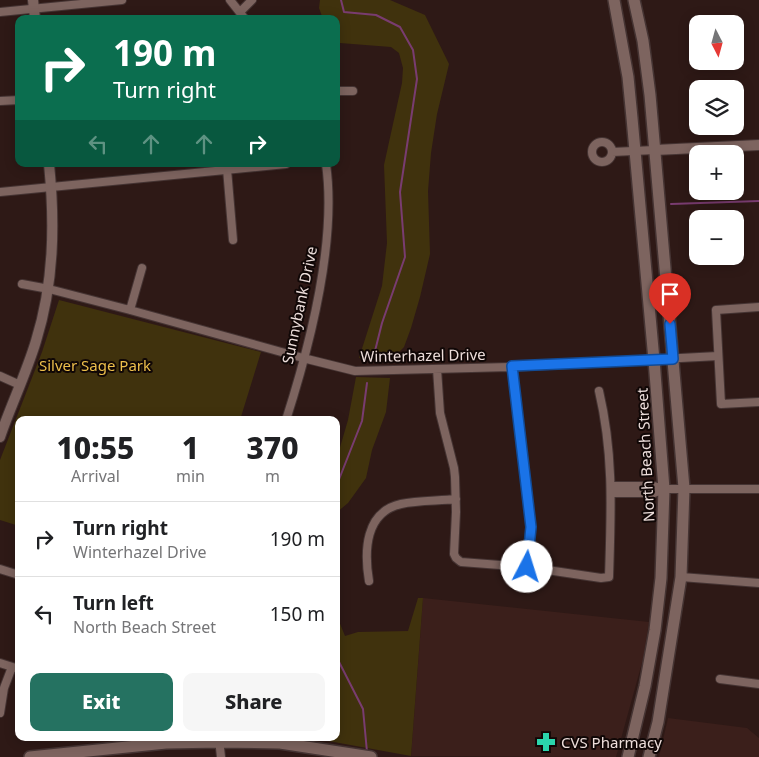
<!DOCTYPE html>
<html lang="en">
<head>
<meta charset="utf-8">
<style>
	body { margin:0; font-family:"Noto Sans",sans-serif; background:#f6f6f6; color:#202124; height:100vh; display:flex; flex-direction:column; font-size:19px; white-space:nowrap }
	* { box-sizing:border-box; margin:0 }
	p { font-size:16px; color:#757577 }
	.icon { flex:none; width:28px; height:28px; fill:none; stroke:currentColor; stroke-width:2; stroke-linecap:round; stroke-linejoin:round }
	.map { position:relative; flex:1; overflow:hidden }
	.sheet { position:absolute; left:15px; top:416px; width:325px; height:325px; display:flex; flex-direction:column; background:#fff; border-radius:10px; box-shadow:0 2px 12px #0003 }
	.sheet>* { flex:none }
	.guide { position:absolute; left:15px; top:15px; width:325px; height:152px; border-radius:10px; box-shadow:0 2px 12px #0003; background:#0b6e4f; color:#fff; overflow:hidden }
	.needle { width:32px; rotate:174deg }
	.buttons { position:absolute; left:689px; top:15px; display:grid; gap:10px }
	.buttons a { display:grid; place-items:center; width:55px; height:55px; border-radius:10px; background:#fff; box-shadow:0 2px 12px #0003; font-size:25px }
	.pin { position:absolute; display:grid; place-items:center; width:42px; height:42px; color:#fff; margin:-51px -21px; border-radius:50% 50% 50% 0; rotate:-45deg; box-shadow:0 0 5px #0007 }
	.pin .icon { rotate:45deg }
	.me { position:absolute; width:55px; margin:-28px; rotate:5deg; stroke-linejoin:round; filter:drop-shadow(0 0 4px #0008) }
	.turn { display:flex; align-items:center; gap:18px; height:105px; padding:0 15px; font-size:22px }
	.turn .icon { width:65px; height:65px; stroke-width:2.5 }
	.turn b { display:block; font-size:35px; line-height:42px }
	.lanes { display:flex; align-items:center; height:48px; padding:0 15px; background:#0003; justify-content:center; gap:25px; direction:ltr }
	.lanes .off { opacity:.35 }
	.eta { display:flex; justify-content:space-evenly; align-items:center; height:85px; text-align:center }
	.eta b { font-size:30px; font-weight:800; line-height:35px }
	.primary-button { display:flex; gap:10px; margin-top:auto; padding:10px 15px }
	.primary-button a { flex:1; height:58px; border-radius:10px; background:#257261; color:#fff; font-size:20px; font-weight:800; line-height:58px; text-align:center }
	.primary-button a+a { background:#f6f6f6; color:#202124 }
	ul { padding:0; list-style:none }
	li { display:flex; align-items:center; gap:15px; height:75px; padding:0 15px; border-top:1px solid #e0e0e0 }
	li div { flex:1 }
	li b { display:block; font-size:19px }
	li em { font-style:normal }
	.map>svg:first-child { display:block }
	.built { fill:#3b1f1b }
	.green { fill:#40320d }
	.lines { fill:none; stroke-linecap:round; stroke-linejoin:round }
	.stream { stroke:#793c70; stroke-width:2 }
	.minor-casing { stroke:#453433; stroke-width:10 }
	.tertiary-casing { stroke:#453433; stroke-width:12 }
	.secondary-casing { stroke:#453433; stroke-width:14 }
	.minor { stroke:#7d645f; stroke-width:8 }
	.tertiary { stroke:#7d645f; stroke-width:10 }
	.secondary { stroke:#7d645f; stroke-width:11 }
	.route-casing { stroke:#114b97; stroke-width:12 }
	.route { stroke:#1a73e8; stroke-width:9 }
	.labels { text-anchor:middle; dominant-baseline:central; stroke-width:4; stroke-linejoin:round; paint-order:stroke }
	.street-label { font-size:15px; fill:#eddedb; stroke:#100706 }
	.park-label { font-size:15px; fill:#edbf4b; stroke:#100706 }
	.poi-label { font-size:15px; fill:#eddedb; stroke:#100706; text-anchor:start }
</style>
</head>
<body>
<div class="map">
<svg width="759" height="757" viewBox="0 0 759 757">
	<rect width="100%" height="100%" fill="#2e1916"/>
	<path class="built" d="M423,598L649,622L643,659L616,757L411,756Z
		M668,718L747,728L759,738V757H659Z"/>
	<path class="green" d="M320,0H390L425,15L449,64L437,114L431,153L428,191L430,254L420,297L411,328L404,347L397,354L395,362L359,358L382,286L387,243L384,165L402,83L403,68L399,53L391,47L340,43L336,40V19H323L319,8Z
		M59,300L261,352L240,420H19V526L0,520V460L42,352Z
		M356,377L390,378L386,412L372,450L366,478L348,503L336,513V461L348,420Z
		M418,598H423L411,756L312,738H336V614L345,636L358,632L408,631Z"/>
	<g class="lines">
		<path class="stream" d="M341,0L344,12L376,15L400,27L413,50L417,79L400,192L405,257L382,323L375,351
			M671,204L759,201
			M336,487L362,421L367,383
			M336,656L363,709L367,752"/>
		<g class="minor-casing">
			<path id="minor" d="M230,0L245,19
				M0,12L122,0
				M240,12L252,0
				M336,91H353
				M0,101L19,100
				M592 152a10 10 0 1 1 20 0a10 10 0 1 1-20 0Z
				M612,152L655,150
				M227,169L233,240
				M0,192L286,164
				M22,284L49,289L130,310L303,358L355,371L512,367L718,356
				M759,307L716,310L721,404L759,402
				M130,310L142,268
				M512,367L531,527L527,567
				M437,369L440,413L454,468L455,477L456,512L454,554L456,558L461,562L527,567L601,578L609,577C611,512 614,455 599,391
				M0,376L20,385
				M286,420C310,345 337,242 326,164
				M612,486H654L664,489H759
				M612,493H654L664,489
				M0,569L19,575
				M681,577L759,583
				M369,581C364,551 365,512 401,504C418,500 438,501 456,499
				M0,663L19,669
				M720,679L759,684
				M0,713L4,688L12,667
				M219,739L221,757"/>
		</g>
		<g class="tertiary-casing">
			<path id="tertiary" d="M33,0L35,19
				M655,150L759,145
				M0,437C11,405 26,374 36,341C54,283 55,224 49,164"/>
		</g>
		<g class="secondary-casing">
			<path id="secondary" d="M614,0L628,77L632,118L654,360L664,489L661,578L655,630L645,686L628,757
				M634,0L643,41L650,95L684,488L681,577L658,722L649,757
				M30,757L166,743L219,742L280,743L371,757"/>
		</g>
		<use href="#minor" class="minor"/>
		<use href="#tertiary" class="tertiary"/>
		<use href="#secondary" class="secondary"/>
	</g>
	<g class="lines">
		<g class="route-casing">
			<path id="route" d="M527,567L531,527L512,366L673,359L670,324"/>
		</g>
		<use href="#route" class="route"/>
	</g>
	<defs>
		<g id="pharmacy-bare" transform="scale(1.5)"><path d="M-2-6h4v4h4v4h-4v4h-4v-4h-4v-4h4Z" fill="#2bd5ac" stroke="#100706" stroke-width="2.5" paint-order="stroke"/></g>
	</defs>
	<g fill-rule="evenodd">
		<use href="#pharmacy-bare" x="546" y="742"/>
	</g>
	<g class="labels">
		<g class="street-label">
			<text transform="translate(299 305) rotate(-78)">Sunnybank Drive</text>
			<text transform="translate(423 355) rotate(-1)">Winterhazel Drive</text>
			<text transform="translate(645 455) rotate(-93)">North Beach Street</text>
		</g>
		<g class="park-label">
			<text x="95" y="365">Silver Sage Park</text>
		</g>
		<g class="poi-label">
			<text x="561" y="742">CVS Pharmacy</text>
		</g>
	</g>
</svg>
<div class="buttons">
<a><svg class="needle" viewBox="-14 -14 28 28"><path d="M0-13l5 13h-10z" fill="#e53935"/><path d="M0 13l5-13h-10z" fill="#757577"/></svg></a>
<a><svg class="icon" aria-label="layers" viewBox="0 0 24 24"><path d="M12 4l9 5-9 5-9-5zM3 14l9 5 9-5"/></svg></a>
<a>+</a>
<a>−</a>
</div>
<div class="pin" style="left:670px;top:324px;background:#d93025"><svg class="icon" aria-label="arrive" viewBox="0 0 24 24"><path d="M6 21V4h12l-3 4 3 4H6"/></svg></div>
<svg class="me" style="left:527px;top:567px" viewBox="-20 -20 40 40"><circle r="19" fill="#fff"/><path d="M0-13L10 11 0 6-10 11z" fill="#1a73e8"/></svg>
<div class="guide">
<div class="turn"><svg class="icon" aria-label="right" viewBox="0 0 24 24"><path d="M7 20v-9h11M14 6l5 5-5 5"/></svg><div><b>190 m</b>Turn right</div></div>
<div class="lanes"><svg class="icon off" aria-label="left" viewBox="0 0 24 24"><path d="M17 20v-9H6M10 6l-5 5 5 5"/></svg><svg class="icon off" aria-label="ahead" viewBox="0 0 24 24"><path d="M12 20V5M6 11l6-6 6 6"/></svg><svg class="icon off" aria-label="ahead" viewBox="0 0 24 24"><path d="M12 20V5M6 11l6-6 6 6"/></svg><svg class="icon" aria-label="right" viewBox="0 0 24 24"><path d="M7 20v-9h11M14 6l5 5-5 5"/></svg></div>
</div>
<section class="sheet">
<div class="eta">
<div><b>10:55</b><p>Arrival</p></div>
<div><b>1</b><p>min</p></div>
<div><b>370</b><p>m</p></div>
</div>
<ul>
<li><svg class="icon" aria-label="right" viewBox="0 0 24 24"><path d="M7 20v-9h11M14 6l5 5-5 5"/></svg><div><b>Turn right</b><p>Winterhazel Drive</p></div><em>190 m</em></li>
<li><svg class="icon" aria-label="left" viewBox="0 0 24 24"><path d="M17 20v-9H6M10 6l-5 5 5 5"/></svg><div><b>Turn left</b><p>North Beach Street</p></div><em>150 m</em></li>
</ul>
<div class="primary-button"><a>Exit</a><a>Share</a></div>
</section>
</div>
</body>
</html>
